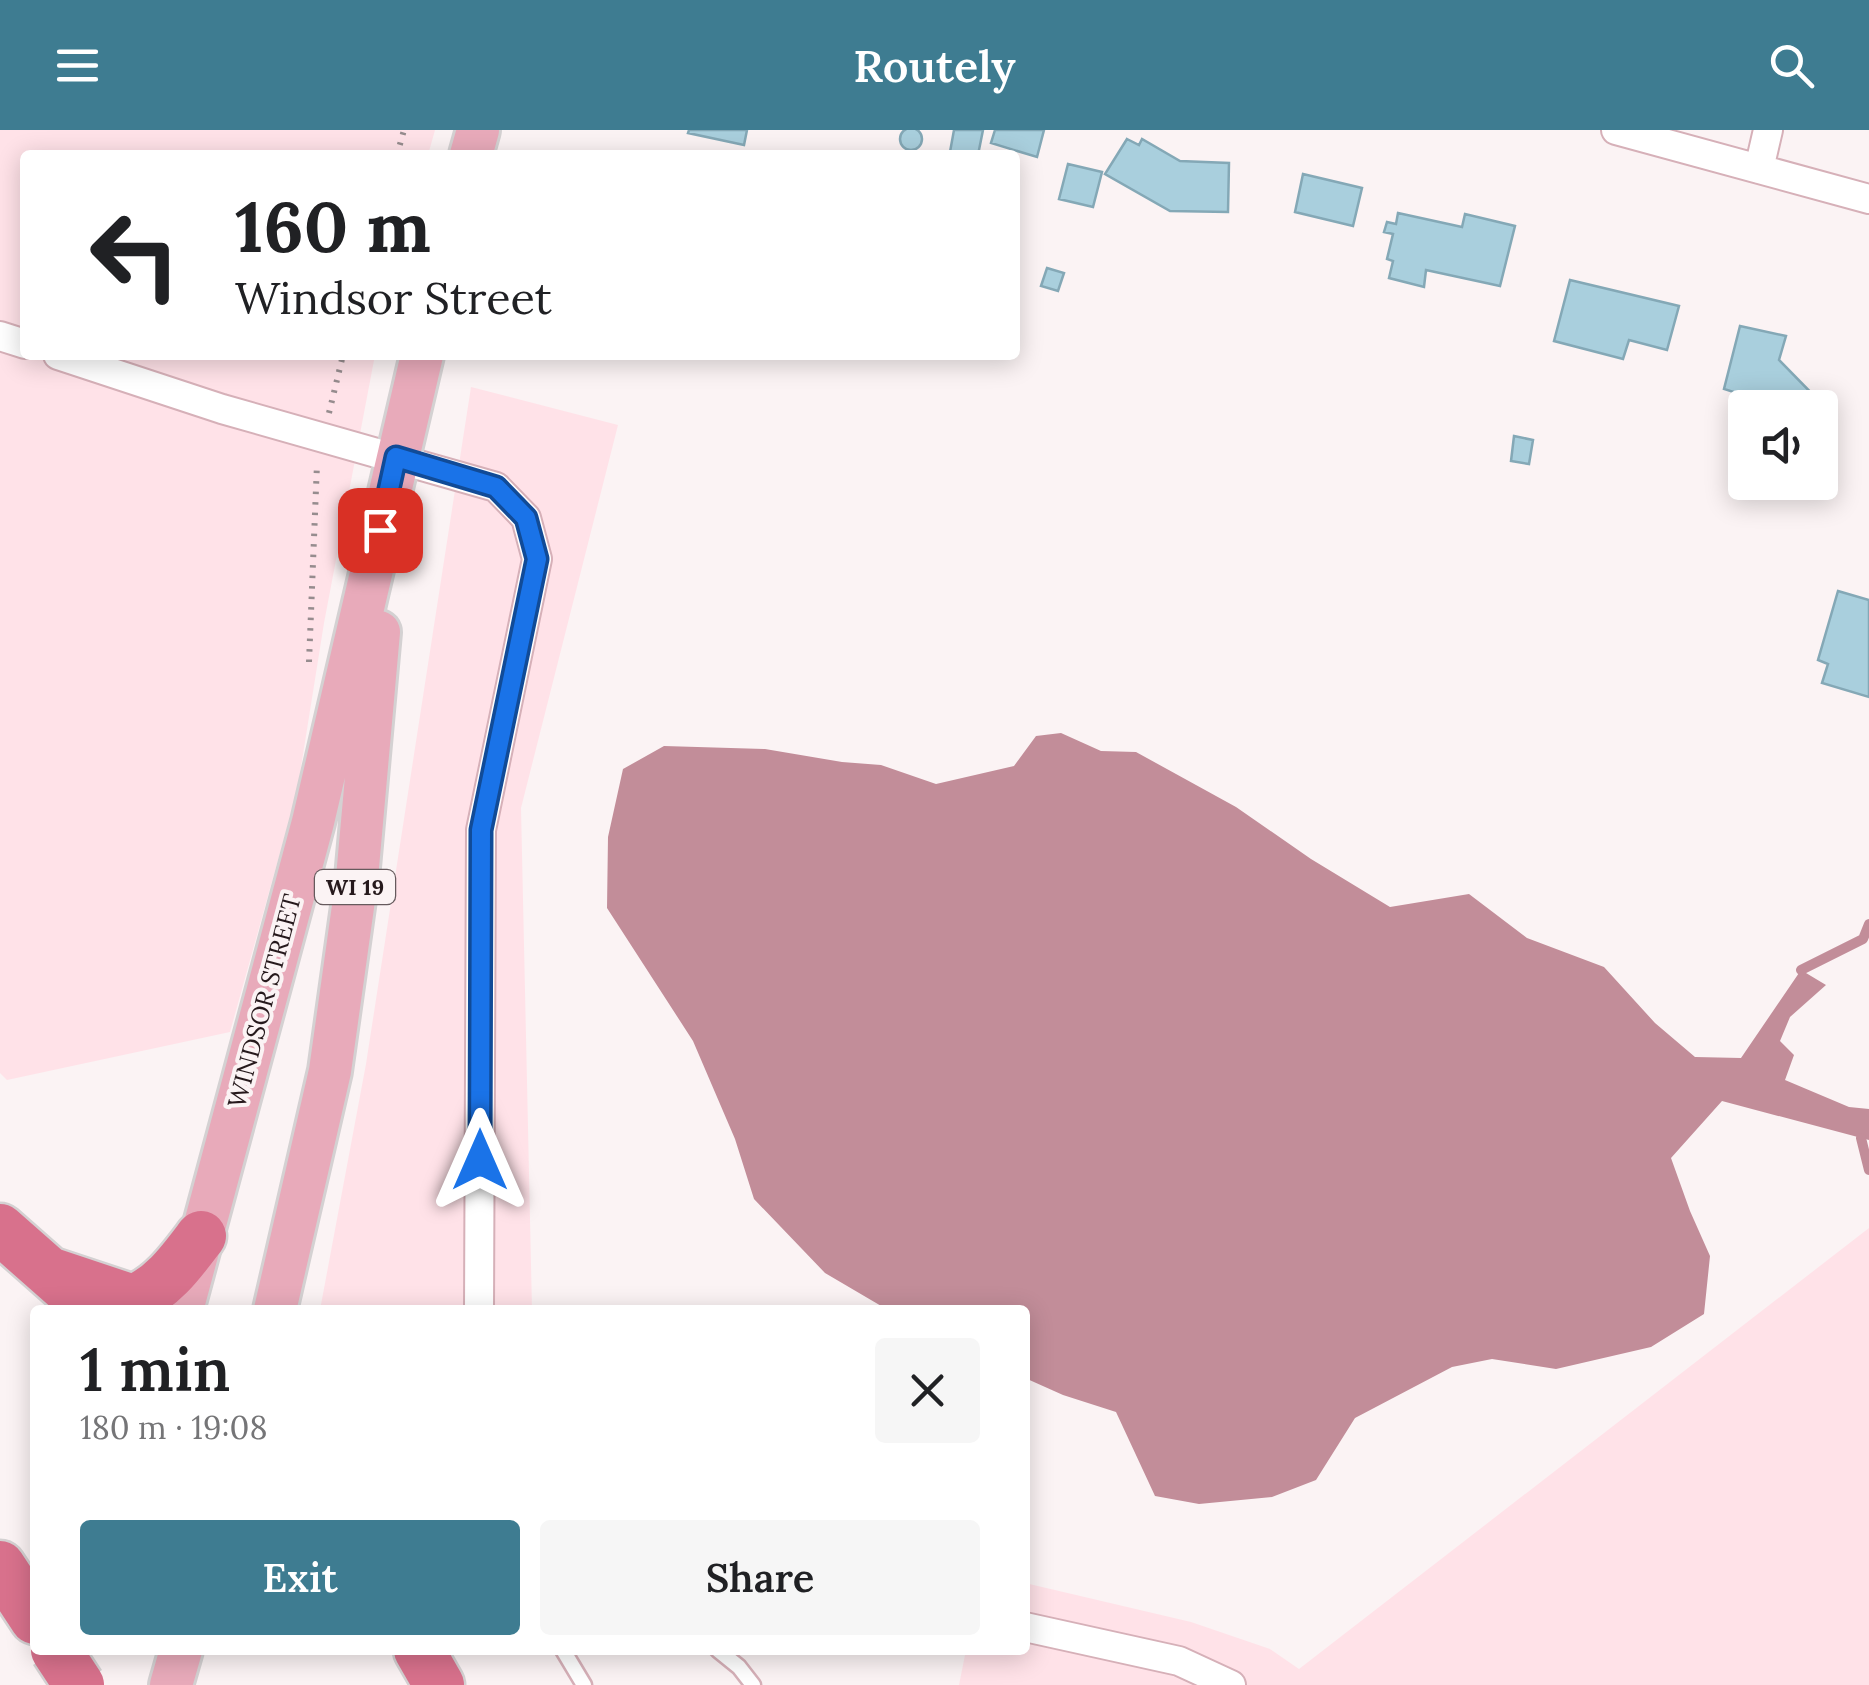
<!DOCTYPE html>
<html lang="en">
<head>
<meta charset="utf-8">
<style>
	body { margin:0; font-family:Lora,serif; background:#f6f6f6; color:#202124; height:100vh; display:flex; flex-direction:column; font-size:38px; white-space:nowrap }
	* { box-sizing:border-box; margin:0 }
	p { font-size:32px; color:#757577 }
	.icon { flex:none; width:55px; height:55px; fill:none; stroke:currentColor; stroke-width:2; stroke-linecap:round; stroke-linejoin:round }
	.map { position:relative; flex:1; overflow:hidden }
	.side { position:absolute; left:30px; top:1175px; width:1000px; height:350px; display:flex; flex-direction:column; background:#fff; border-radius:10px; box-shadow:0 5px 25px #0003 }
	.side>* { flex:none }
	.guide { position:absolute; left:20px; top:20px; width:1000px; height:210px; border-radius:10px; box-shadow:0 5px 25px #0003; background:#fff; color:#202124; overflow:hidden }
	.buttons { position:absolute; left:1728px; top:260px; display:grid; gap:20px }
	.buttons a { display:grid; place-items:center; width:110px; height:110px; border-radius:10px; background:#fff; box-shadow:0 5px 25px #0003; font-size:50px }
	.pin { position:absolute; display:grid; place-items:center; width:85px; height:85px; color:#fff; margin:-42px; border-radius:20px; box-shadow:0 5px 15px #0006 }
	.me { position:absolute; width:110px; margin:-55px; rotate:0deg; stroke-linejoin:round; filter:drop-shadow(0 0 8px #0008) }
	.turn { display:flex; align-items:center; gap:35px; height:210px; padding:0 50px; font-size:45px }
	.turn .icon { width:130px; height:130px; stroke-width:2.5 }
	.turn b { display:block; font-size:70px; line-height:85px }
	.round { display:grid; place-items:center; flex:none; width:105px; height:105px; border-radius:10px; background:#f6f6f6 }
	.summary { display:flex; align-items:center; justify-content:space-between; height:170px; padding:0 50px }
	h1 { font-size:60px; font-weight:600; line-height:75px }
	.primary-button { display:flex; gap:20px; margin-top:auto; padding:20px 50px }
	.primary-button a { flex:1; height:115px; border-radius:10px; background:#3e7c91; color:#fff; font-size:40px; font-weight:600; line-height:115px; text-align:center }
	.primary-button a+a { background:#f6f6f6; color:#202124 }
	header { display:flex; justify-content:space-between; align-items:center; height:130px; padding:0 50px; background:#3e7c91; color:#fff; font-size:45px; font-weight:600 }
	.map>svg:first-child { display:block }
	.built { fill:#ffe2e8 }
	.water { fill:#c28d99 }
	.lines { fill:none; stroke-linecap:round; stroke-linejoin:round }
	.stream { stroke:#c28d99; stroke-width:10 }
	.building { fill:#a9cfdd; stroke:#84a8b6; stroke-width:2.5 }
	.lane-casing { stroke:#d6b0b8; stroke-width:19 }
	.street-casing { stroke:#d6b0b8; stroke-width:32 }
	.primary-casing { stroke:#d4d1d2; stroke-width:48 }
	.highway-casing { stroke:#d4d1d2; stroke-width:55 }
	.path { stroke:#968c8e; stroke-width:6; stroke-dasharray:2.5 8; stroke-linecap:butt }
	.lane { stroke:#fff; stroke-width:14 }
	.street { stroke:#fff; stroke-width:28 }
	.primary { stroke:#e8aaba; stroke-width:42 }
	.highway { stroke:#d8718c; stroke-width:50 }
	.highway-bridge-casing { stroke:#d4d1d2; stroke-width:55; stroke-linecap:butt }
	.highway-bridge { stroke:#d8718c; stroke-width:50 }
	.route-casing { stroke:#114b97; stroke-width:25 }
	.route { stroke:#1a73e8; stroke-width:18 }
	.labels { text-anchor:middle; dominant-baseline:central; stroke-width:8; stroke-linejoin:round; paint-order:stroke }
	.shield { fill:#fbf3f4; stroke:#665a5d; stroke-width:2.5 }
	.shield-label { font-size:22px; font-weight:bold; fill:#26191c }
	.street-label { font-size:25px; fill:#26191c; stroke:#fbf3f4 }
</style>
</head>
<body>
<header><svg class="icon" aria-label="menu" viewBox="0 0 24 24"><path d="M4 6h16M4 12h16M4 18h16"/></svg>Routely<svg class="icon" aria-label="search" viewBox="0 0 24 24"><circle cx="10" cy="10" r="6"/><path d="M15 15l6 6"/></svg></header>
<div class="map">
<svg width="1869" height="1555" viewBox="0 0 1869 1555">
	<rect width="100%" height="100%" fill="#fbf3f4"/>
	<path class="built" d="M0,0H435L428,25H25V225H375L324,493L297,662L230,902L7,950L0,943Z
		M471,257L618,295L521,678L532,1180H320L366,934Z
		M1869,1098V1555H959L966,1520H1025V1453L1191,1492L1270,1519L1299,1539Z"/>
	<path class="water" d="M1061,603L1101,621L1136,622L1236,677L1311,729L1390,777L1469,764L1527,808L1604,837L1655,893L1695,927L1741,928L1801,840L1826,855L1790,887L1780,911L1794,925L1785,950L1849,977L1869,979V1010L1722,971L1671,1028L1690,1081L1710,1126L1704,1184L1651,1217L1556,1239L1492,1229L1452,1237L1355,1288L1316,1350L1272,1367L1199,1374L1155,1366L1116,1282L1063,1265L1025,1248V1180H888L825,1143L754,1069L735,1009L693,911L607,778L608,707L623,639L664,616L765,619L842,632L881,635L936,654L1014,636L1036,606Z"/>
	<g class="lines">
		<path class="stream" d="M1801,840L1863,809L1869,794
			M1861,1008L1869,1040"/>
	</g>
	<path class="building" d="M900 9a11 11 0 1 1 22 0a11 11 0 1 1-22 0Z
		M689,0H747L744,15L688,3Z
		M954,0H983L978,25L950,22Z
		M995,0H1044L1037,27L991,13Z
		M1127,9L1139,15L1142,9L1180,31L1229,33L1228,82L1170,81L1105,44Z
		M1068,34L1102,42L1093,77L1059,69Z
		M1303,44L1362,58L1353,96L1295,82Z
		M1398,83L1462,97L1465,84L1515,96L1500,156L1426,140L1424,157L1389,148L1393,131L1387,129L1393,104L1384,102L1387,92L1396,94Z
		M1047,138L1064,143L1058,161L1041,156Z
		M1570,150L1679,176L1667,220L1629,210L1623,229L1554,211Z
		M1740,196L1786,206L1779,230L1829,281L1820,289V278H1769L1762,271L1724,259Z
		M1514,306L1533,310L1529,334L1511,331Z
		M1838,461L1869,470V567L1822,553L1828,534L1818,530Z"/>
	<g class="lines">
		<g class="lane-casing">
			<path id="lane" d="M563,1520L584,1555
				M718,1520L739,1537L753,1555"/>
		</g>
		<g class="street-casing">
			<path id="street" d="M1616,0L1869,69
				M1759,39L1768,0
				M0,206L25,214
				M58,225L222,279L496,357L526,388L537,429L481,700L479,1180
				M1025,1497L1179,1531L1231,1555"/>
		</g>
		<g class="primary-casing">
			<path id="primary" d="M471,25L478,0
				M182,1180L313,692L422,225
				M275,1180L330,941L357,748L379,502
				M171,1555L181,1520"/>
		</g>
		<g class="highway-casing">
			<path id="highway" d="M0,1099L76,1166
				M52,1143L133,1170C163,1158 182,1131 201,1106
				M0,1436L35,1489
				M419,1520L439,1555"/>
		</g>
		<path class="path" d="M397,25L404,0
			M329,283L343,225
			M309,532L317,334"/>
		<use href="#lane" class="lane"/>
		<use href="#street" class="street"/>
		<use href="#primary" class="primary"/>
		<use href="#highway" class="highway"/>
		<g class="highway-bridge-casing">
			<path id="highway-bridge" d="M56,1520L79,1555"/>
		</g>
		<use href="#highway-bridge" class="highway-bridge"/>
	</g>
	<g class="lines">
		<g class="route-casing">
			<path id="route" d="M380,400L396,327L496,357L526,388L537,429L481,700L480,1030"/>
		</g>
		<use href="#route" class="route"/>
	</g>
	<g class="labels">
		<rect class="shield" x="315" y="740" width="80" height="34" rx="8"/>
		<g class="shield-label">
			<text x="355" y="757">WI 19</text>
		</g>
		<g class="street-label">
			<text transform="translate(264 871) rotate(-75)">WINDSOR STREET</text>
		</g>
	</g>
</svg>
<div class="buttons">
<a><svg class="icon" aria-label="sound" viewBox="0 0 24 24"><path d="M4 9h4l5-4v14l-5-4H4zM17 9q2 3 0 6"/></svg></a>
</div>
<div class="pin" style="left:380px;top:400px;background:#d93025"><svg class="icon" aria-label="arrive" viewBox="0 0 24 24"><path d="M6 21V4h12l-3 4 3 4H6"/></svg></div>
<svg class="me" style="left:480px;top:1030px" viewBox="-20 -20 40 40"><path d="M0-17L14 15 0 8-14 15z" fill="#1a73e8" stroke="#fff" stroke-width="4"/></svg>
<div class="guide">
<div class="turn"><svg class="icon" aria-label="left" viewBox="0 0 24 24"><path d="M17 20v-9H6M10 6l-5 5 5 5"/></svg><div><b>160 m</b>Windsor Street</div></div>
</div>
<section class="side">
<div class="summary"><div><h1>1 min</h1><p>180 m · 19:08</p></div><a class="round"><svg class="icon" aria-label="close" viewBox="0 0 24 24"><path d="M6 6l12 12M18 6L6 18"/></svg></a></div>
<div class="primary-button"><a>Exit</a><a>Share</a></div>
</section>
</div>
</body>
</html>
